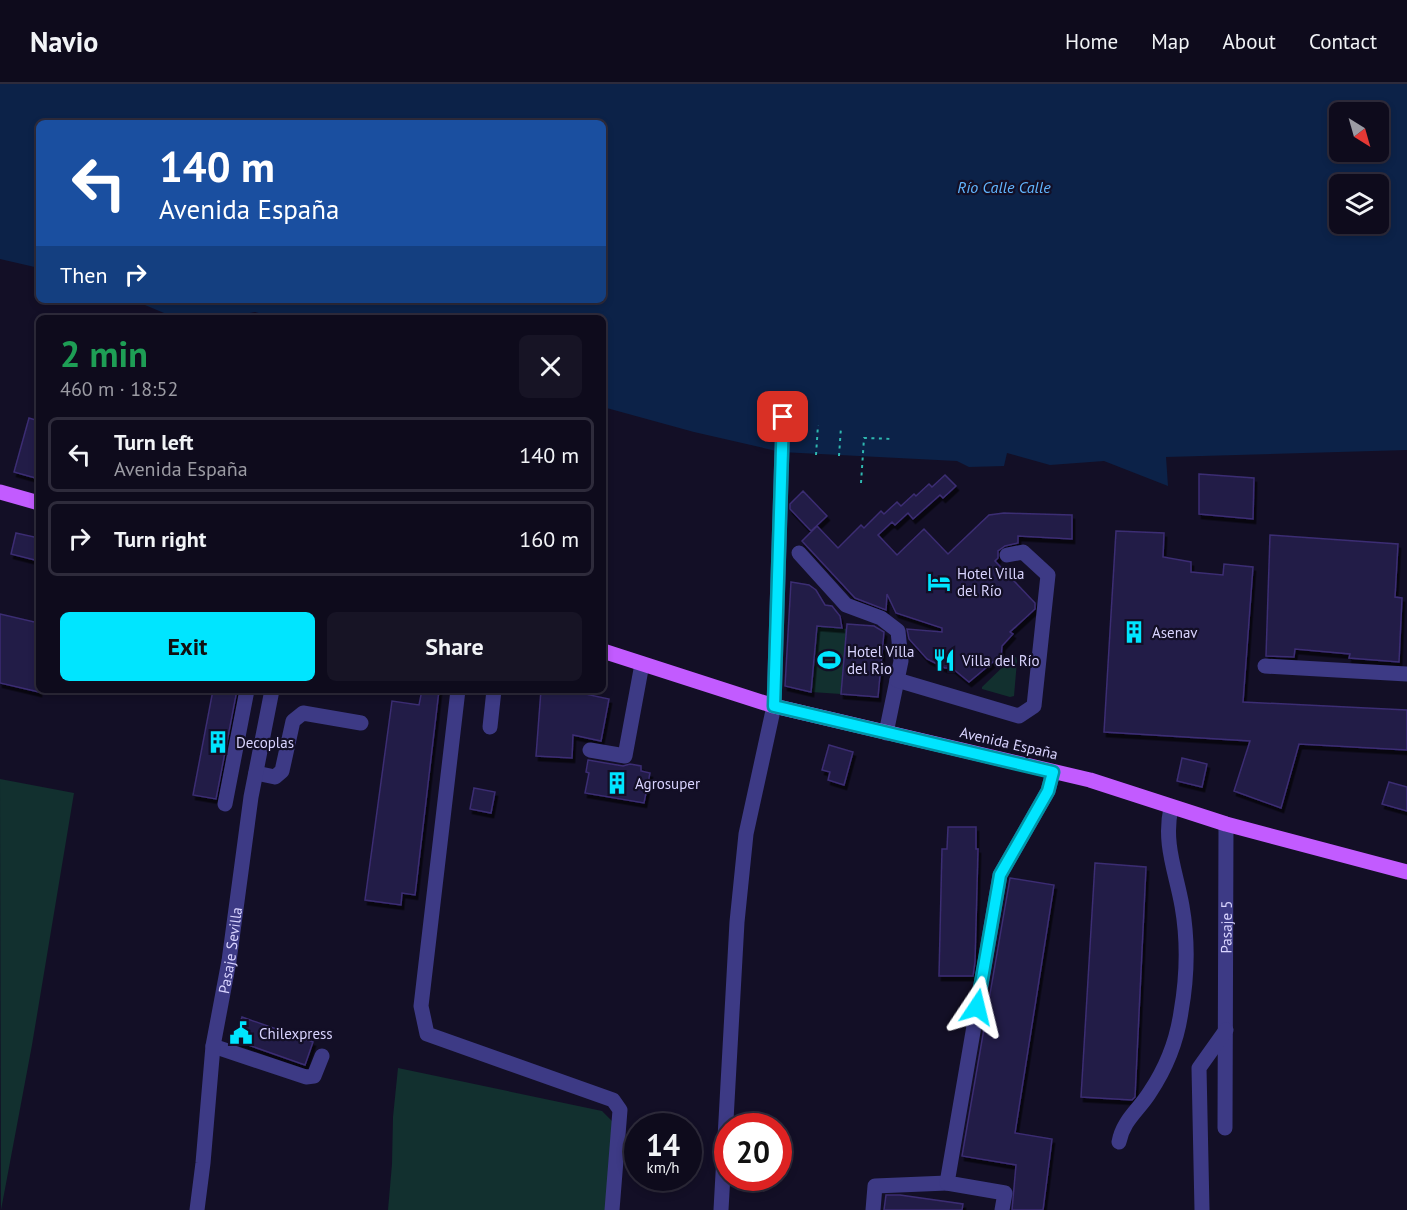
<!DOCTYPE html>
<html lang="en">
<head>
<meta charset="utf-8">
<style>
	body { margin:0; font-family:"PT Sans",sans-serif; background:#171425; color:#f1f3f6; height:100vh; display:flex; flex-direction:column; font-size:22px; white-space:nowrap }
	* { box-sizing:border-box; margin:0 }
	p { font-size:20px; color:#9b9ba3 }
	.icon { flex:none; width:33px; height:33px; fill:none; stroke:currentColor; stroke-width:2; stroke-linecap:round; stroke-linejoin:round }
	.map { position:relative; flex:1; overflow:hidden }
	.sheet { position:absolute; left:36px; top:231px; width:570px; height:378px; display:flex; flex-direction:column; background:#0e0b1c; border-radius:9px; box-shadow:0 3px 9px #0003,0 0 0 2px #2e2b3b }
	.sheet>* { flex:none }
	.banner { position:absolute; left:36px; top:36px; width:570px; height:183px; border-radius:9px; box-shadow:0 3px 9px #0003,0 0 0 2px #2e2b3b; background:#1a4fa0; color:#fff; overflow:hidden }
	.needle { width:39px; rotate:143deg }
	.fabs { position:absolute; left:1329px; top:18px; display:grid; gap:12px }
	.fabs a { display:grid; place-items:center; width:60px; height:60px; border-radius:9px; background:#0e0b1c; box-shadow:0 3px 9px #0003,0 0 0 2px #2e2b3b; font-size:30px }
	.speed { position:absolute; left:624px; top:1029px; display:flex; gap:12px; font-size:30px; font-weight:700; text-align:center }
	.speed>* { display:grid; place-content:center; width:78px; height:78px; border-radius:50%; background:#0e0b1c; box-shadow:0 3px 9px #0003,0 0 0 2px #2e2b3b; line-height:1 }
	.speed small { font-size:15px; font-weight:400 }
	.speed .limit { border:9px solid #d22; background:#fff; color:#111 }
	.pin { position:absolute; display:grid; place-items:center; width:51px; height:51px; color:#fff; margin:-26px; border-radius:12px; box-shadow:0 3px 9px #0006 }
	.me { position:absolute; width:66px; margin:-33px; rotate:10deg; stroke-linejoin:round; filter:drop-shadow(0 0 4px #0008) }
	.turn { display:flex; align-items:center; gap:21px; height:126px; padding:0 24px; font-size:27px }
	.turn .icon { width:78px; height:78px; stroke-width:2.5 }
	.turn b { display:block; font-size:42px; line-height:51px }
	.then { display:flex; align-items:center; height:57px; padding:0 24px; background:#0003; gap:12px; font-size:22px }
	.round { display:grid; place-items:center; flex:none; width:63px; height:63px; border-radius:9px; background:#171425 }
	.overview { display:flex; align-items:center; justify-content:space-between; height:102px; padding:0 24px }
	h1 { font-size:36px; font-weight:600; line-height:45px; color:#1e9e55 }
	.action { display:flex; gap:12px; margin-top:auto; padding:12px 24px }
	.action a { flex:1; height:69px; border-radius:9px; background:#00e5ff; color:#111; font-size:24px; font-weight:600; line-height:69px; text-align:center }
	.action a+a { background:#171425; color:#f1f3f6 }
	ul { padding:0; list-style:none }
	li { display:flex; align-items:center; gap:18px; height:75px; margin:0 12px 9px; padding:0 12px; border:3px solid #2e2b3b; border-radius:9px }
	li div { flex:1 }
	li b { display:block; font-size:22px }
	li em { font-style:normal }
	header { display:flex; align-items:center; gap:36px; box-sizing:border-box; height:84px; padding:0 30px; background:#0e0b1c; border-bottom:2px solid #2e2b3b }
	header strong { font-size:28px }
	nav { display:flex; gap:33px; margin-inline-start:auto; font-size:21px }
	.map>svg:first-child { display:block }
	.green { fill:#12302f }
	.water { fill:#0c2248; fill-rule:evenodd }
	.building { fill:#241b47; stroke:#3b2d73; stroke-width:1.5; filter:url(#shadow) }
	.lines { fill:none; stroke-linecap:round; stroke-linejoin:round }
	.path { stroke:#2fb8b0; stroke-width:2; stroke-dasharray:3 4.5; stroke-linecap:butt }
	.minor { stroke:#3d3a85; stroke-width:15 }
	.major { stroke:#c25bff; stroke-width:15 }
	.route-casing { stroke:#0095a6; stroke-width:15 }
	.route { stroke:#00e5ff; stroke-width:10 }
	.labels { text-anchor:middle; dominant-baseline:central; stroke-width:4.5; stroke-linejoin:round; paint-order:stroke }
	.poi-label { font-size:15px; fill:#d9d4ff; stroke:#130f26; text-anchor:start }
	.street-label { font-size:15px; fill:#d9d4ff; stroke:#130f26 }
	.water-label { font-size:16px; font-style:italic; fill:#62b6ff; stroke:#130f26 }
</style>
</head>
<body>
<header>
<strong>Navio</strong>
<nav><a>Home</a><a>Map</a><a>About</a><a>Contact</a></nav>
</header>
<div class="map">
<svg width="1407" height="1126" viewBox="0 0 1407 1126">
	<defs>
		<filter id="shadow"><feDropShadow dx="2.5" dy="4.5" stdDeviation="0" flood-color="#0009"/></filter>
	</defs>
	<rect width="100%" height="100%" fill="#130f26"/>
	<path class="green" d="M817,542L847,545L841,610L811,608Z
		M1013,573H1016L1017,577L1014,612L1010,613L982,605V603Z
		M0,695L74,709L32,961L1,1126Z
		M398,984L602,1027L613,1038L606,1126H388L392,1080L393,1033Z"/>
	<path class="water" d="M0,0H1407V366L1166,373L1168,402L1104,377L1050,381L1007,369L1004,382L969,383L957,377L781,368L694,348L603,323V234H277L255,228L224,234H176L133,216H603V39H39V184L0,175ZM1340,28H1378V68H1340ZM1340,100H1378V140H1340Z"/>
	<path class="building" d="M29,334L39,337V395L14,388Z
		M1199,390L1254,394L1253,435L1199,430Z
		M945,391L956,402L943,414L940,411L913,435L908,429L895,441L892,438L878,451L897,471L924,445L948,470L989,431L1004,429L1072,431V455L1018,452V459L1005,462L998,467V474L995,477L1035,519V525L1010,548L1013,550L1002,562L1001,575L993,578L969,598L952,584H945L927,575L909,555L907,545L942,548V544L896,529L887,510L886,526L855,514L802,457L817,442L838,464L861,441L864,444L881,427L884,430L897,418L901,422L914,410L916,412L929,400L932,403Z
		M803,407L827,432L811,447L790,425V420Z
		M1116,447L1164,449L1163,473L1191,478V488L1223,491L1224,480L1253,483L1243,618L1407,626V666L1299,660L1281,724L1234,707L1250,657L1104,648Z
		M16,449L39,454V477L11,470Z
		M1270,451L1398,460L1395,513L1402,514L1399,578L1349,574L1350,570L1295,565L1294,573L1266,572Z
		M791,498L809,501L816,506L825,521L832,522L840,532L842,544L817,542L811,608L785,602Z
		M0,530L39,539V608L0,599Z
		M847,540L874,542L884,548L878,613L841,610Z
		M213,606H237L216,715L193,711Z
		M422,606H439L415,811L402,809L401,821L365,816L392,617L419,621Z
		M541,606L576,608L609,615L601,657L573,651L572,674L536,672Z
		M829,661L853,668L844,701L828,696L830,688L822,686Z
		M1182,674L1207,680L1202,703L1177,697Z
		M588,676L623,682L630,680L641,682V687L650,689L644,719L585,709L589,689L586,688Z
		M1389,698L1407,703V727L1382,720Z
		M474,704L495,708L491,729L470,725Z
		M948,743H976V765H978L975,878L973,892H939L942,765H947Z
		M1095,779L1146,783L1135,1013L1132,1016L1081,1013Z
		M1010,794L1054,801L1015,1049L1052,1055L1043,1126H1012L1016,1081L962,1072Z
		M242,933L313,958L305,981L234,956Z
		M886,1111H900L963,1120L962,1126H884Z"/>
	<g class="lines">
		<path class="path" d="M816,371L818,341
			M839,372L841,343
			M861,399L864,354L893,355"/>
		<g class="minor">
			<path d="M799,469L846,521L881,534L898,547L901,577L886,649"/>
			<path d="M1265,582L1407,590"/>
			<path d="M897,596L1019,632L1034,622L1048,491L1023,468L1007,471"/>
			<path d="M458,606L421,922L427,950L613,1016L620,1026L612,1126"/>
			<path d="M490,643L494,606"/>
			<path d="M590,666L625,672L642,580"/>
			<path d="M256,689L275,693L282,687L293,637L303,629L361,639"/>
			<path d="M225,720L247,606"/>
			<path d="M213,962L306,993L314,992L322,972"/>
			<path id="s1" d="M1225,1044L1226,740"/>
			<path d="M1119,1058C1123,1036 1139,1026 1150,1008C1166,984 1177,956 1181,928C1187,894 1188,856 1182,822C1176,788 1163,759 1171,724"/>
			<path id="s2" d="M197,1126L203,1079L213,962L229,877L251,713L272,606"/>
			<path d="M721,1126L737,838L746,750L774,622L783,333"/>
			<path d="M873,1126L875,1102L947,1099"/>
			<path d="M1002,1126L1005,1109L947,1099L1000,791L1048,707L1053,688"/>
			<path d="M1202,1126L1199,984L1226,946"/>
		</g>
		<path class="major" d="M0,408L39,419
			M603,567L774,622L1090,696L1226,740L1407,788"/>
	</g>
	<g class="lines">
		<g class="route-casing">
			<path id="route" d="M783,333L774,622L1053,688L1048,707L1000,791L977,923"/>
		</g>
		<use href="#route" class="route"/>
	</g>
	<defs>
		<g id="hotel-bare" transform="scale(1.8)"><path d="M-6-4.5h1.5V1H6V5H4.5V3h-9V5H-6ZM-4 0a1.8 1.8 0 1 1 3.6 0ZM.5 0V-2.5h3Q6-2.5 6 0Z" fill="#00e5ff" stroke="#130f26" stroke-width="2.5" paint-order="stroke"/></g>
		<g id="building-bare" transform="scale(1.8)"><path d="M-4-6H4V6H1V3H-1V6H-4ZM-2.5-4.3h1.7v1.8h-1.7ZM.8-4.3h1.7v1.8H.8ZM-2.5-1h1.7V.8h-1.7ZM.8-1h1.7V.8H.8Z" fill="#00e5ff" stroke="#130f26" stroke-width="2.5" paint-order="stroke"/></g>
		<g id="stadium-bare" transform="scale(1.8)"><path d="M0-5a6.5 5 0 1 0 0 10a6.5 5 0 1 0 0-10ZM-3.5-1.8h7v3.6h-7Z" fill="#00e5ff" stroke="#130f26" stroke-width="2.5" paint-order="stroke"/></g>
		<g id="restaurant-bare" transform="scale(1.8)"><path d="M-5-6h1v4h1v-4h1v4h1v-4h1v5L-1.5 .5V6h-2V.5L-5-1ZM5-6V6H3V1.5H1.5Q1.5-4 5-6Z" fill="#00e5ff" stroke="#130f26" stroke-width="2.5" paint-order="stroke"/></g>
		<g id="civic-bare" transform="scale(1.8)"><path d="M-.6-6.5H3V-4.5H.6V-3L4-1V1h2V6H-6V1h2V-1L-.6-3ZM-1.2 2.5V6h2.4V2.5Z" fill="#00e5ff" stroke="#130f26" stroke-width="2.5" paint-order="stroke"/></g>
	</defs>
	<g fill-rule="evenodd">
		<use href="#hotel-bare" x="939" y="498"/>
		<use href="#building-bare" x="1134" y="548"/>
		<use href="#stadium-bare" x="829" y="576"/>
		<use href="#restaurant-bare" x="944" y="576"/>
		<use href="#building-bare" x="218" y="658"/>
		<use href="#building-bare" x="617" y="699"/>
		<use href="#civic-bare" x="241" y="949"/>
	</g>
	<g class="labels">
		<g class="poi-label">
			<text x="957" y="489">Hotel Villa<tspan x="957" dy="17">del Río</tspan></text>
			<text x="1152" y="548">Asenav</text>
			<text x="847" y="567">Hotel Villa<tspan x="847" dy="17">del Rio</tspan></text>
			<text x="962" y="576">Villa del Río</text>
			<text x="236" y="658">Decoplas</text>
			<text x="635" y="699">Agrosuper</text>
			<text x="259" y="949">Chilexpress</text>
		</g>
		<g class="street-label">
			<text transform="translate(1009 659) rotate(13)">Avenida España</text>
			<text stroke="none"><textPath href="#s1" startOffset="201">Pasaje 5</textPath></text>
			<text stroke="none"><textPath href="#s2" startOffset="262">Pasaje Sevilla</textPath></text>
		</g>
		<g class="water-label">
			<text x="1004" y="103">Río Calle Calle</text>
		</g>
	</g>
</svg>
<div class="fabs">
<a><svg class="needle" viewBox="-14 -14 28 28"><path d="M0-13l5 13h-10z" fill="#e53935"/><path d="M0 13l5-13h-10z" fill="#9b9ba3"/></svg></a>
<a><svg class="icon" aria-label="layers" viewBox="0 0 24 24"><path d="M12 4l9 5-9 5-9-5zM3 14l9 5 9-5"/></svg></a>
</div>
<div class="speed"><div>14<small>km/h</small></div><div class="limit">20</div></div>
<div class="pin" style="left:783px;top:333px;background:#d93025"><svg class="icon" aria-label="arrive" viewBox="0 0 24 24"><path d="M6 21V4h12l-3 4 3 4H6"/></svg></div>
<svg class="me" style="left:977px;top:923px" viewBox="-20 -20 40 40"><path d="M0-17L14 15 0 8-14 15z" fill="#00e5ff" stroke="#fff" stroke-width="4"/></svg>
<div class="banner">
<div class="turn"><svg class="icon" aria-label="left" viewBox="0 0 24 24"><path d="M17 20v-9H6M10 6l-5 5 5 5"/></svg><div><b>140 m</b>Avenida España</div></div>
<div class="then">Then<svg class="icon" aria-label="right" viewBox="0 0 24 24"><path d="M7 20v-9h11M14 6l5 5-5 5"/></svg></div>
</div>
<section class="sheet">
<div class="overview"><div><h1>2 min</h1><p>460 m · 18:52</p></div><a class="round"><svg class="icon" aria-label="close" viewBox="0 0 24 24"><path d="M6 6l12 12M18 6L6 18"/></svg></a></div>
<ul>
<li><svg class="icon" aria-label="left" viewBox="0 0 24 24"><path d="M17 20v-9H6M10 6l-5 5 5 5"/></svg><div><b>Turn left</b><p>Avenida España</p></div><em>140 m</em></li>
<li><svg class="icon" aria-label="right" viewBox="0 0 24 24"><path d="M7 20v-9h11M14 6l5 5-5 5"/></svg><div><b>Turn right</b></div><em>160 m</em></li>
</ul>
<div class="action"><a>Exit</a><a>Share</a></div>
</section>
</div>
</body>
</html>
